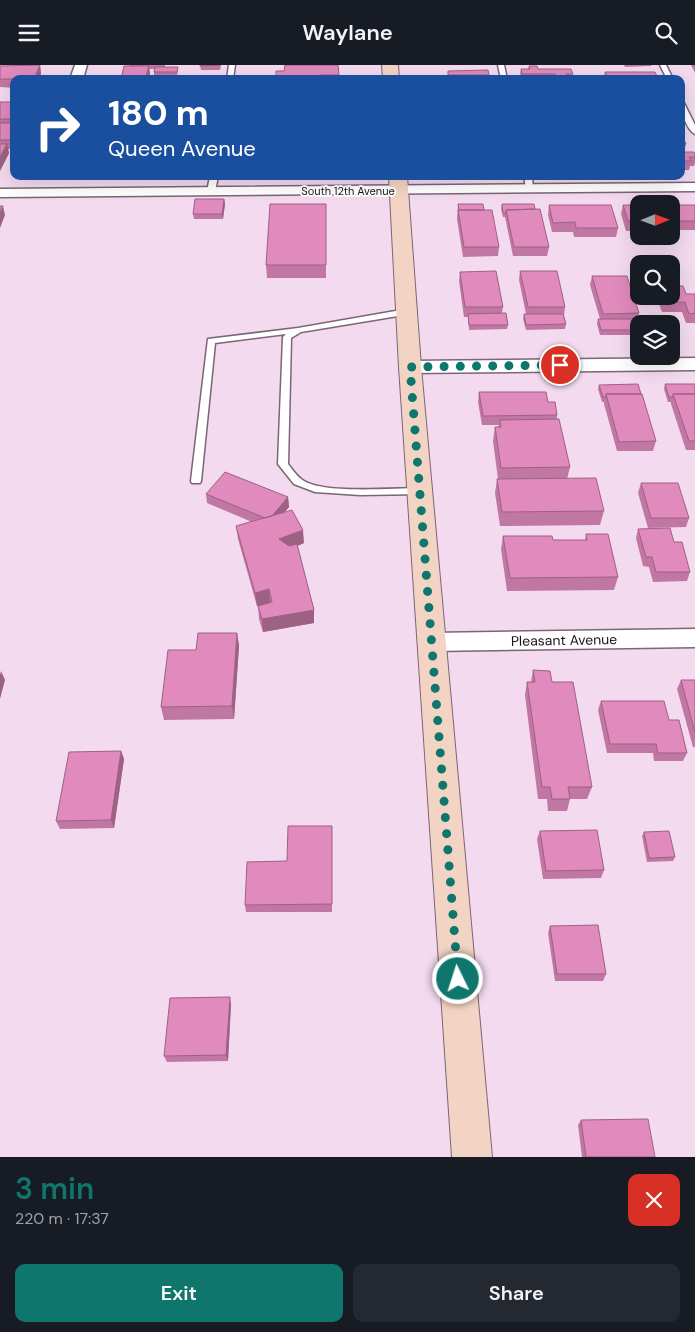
<!DOCTYPE html>
<html lang="en">
<head>
<meta charset="utf-8">
<style>
	body { margin:0; font-family:"DM Sans",sans-serif; background:#242831; color:#f1f3f6; height:100vh; display:flex; flex-direction:column; font-size:19px; white-space:nowrap }
	* { box-sizing:border-box; margin:0 }
	p { font-size:16px; color:#9ea1a6 }
	.icon { flex:none; width:28px; height:28px; fill:none; stroke:currentColor; stroke-width:2; stroke-linecap:round; stroke-linejoin:round }
	.map { position:relative; height:1092px; overflow:hidden }
	.panel { display:flex; flex-direction:column; background:#171b24; flex:1 }
	.panel>* { flex:none }
	.guide { position:absolute; left:10px; top:10px; width:675px; height:105px; border-radius:10px; box-shadow:0 5px 20px #0002; background:#1a4fa0; color:#fff; overflow:hidden }
	.needle { width:32px; rotate:89deg }
	.tools { position:absolute; left:630px; top:130px; display:grid; gap:10px }
	.tools a { display:grid; place-items:center; width:50px; height:50px; border-radius:10px; background:#171b24; box-shadow:0 5px 20px #0002; font-size:25px }
	.pin { position:absolute; display:grid; place-items:center; width:42px; height:42px; color:#fff; margin:-21px; border:2px solid #fff; border-radius:50%; box-shadow:0 1px 5px #0007 }
	.me { position:absolute; width:55px; margin:-28px; rotate:356deg; stroke-linejoin:round; filter:drop-shadow(0 0 4px #0008) }
	.turn { display:flex; align-items:center; gap:18px; height:105px; padding:0 15px; font-size:22px }
	.turn .icon { width:65px; height:65px; stroke-width:2.5 }
	.turn b { display:block; font-size:35px; line-height:42px }
	.round { display:grid; place-items:center; flex:none; width:52px; height:52px; border-radius:10px; background:#242831 }
	.head { display:flex; align-items:center; justify-content:space-between; height:85px; padding:0 15px }
	h1 { font-size:30px; font-weight:600; line-height:38px; color:#0f766e }
	.cta { display:flex; gap:10px; margin-top:auto; padding:10px 15px }
	.cta a { flex:1; height:58px; border-radius:10px; background:#0f766e; color:#fff; font-size:20px; font-weight:600; line-height:58px; text-align:center }
	.cta a+a { background:#242831; color:#f1f3f6 }
	header { display:flex; justify-content:space-between; align-items:center; height:65px; padding:0 15px; background:#171b24; font-size:22px; font-weight:600 }
	.map>svg:first-child { display:block }
	.lines { fill:none; stroke-linecap:round; stroke-linejoin:round }
	.service-casing { stroke:#7b6578; stroke-width:3 }
	.minor-casing { stroke:#7b6578; stroke-width:3 }
	.secondary-casing { stroke:#7b6578; stroke-width:2 }
	.service { fill:#fff; fill-rule:evenodd }
	.minor { fill:#fff; fill-rule:evenodd }
	.secondary { fill:#f3d4c4; fill-rule:evenodd }
	.wall { fill:#c177a3 }
	.shaded-wall { fill:#9d6184 }
	.building { fill:#e08abd; stroke:#9d6184 }
	.route { stroke:#0f766e; stroke-width:9; stroke-dasharray:0 16.2 }
	.labels { text-anchor:middle; dominant-baseline:central; stroke-width:4; stroke-linejoin:round; paint-order:stroke }
	.far-street-label { font-size:11px; fill:#1a1219; stroke:#fff }
	.street-label { font-size:14px; fill:#1a1219; stroke:#fff }
</style>
</head>
<body>
<header><svg class="icon" aria-label="menu" viewBox="0 0 24 24"><path d="M4 6h16M4 12h16M4 18h16"/></svg>Waylane<svg class="icon" aria-label="search" viewBox="0 0 24 24"><circle cx="10" cy="10" r="6"/><path d="M15 15l6 6"/></svg></header>
<div class="map">
<svg width="695" height="1092" viewBox="0 0 695 1092">
	<rect width="100%" height="100%" fill="#f3daef"/>
	<g class="lines">
		<g class="service-casing">
			<path id="service" d="M229,0H235L233,14H227Z
				M498,0H504L507,14H501Z
				M660,0H666L673,14H667Z
				M681,36L684,38L695,60V69C686,64 681,46 681,36Z
				M210,111H218L215,127L211,129L207,127Z
				M524,111H532L533,125L526,123Z
				M407,244L411,247L410,249L301,267L291,273L288,399C293,405 297,412 304,416C326,429 392,423 420,423L424,425L425,427L424,429L360,430L315,427L294,419L278,399L283,272L286,269L215,278L201,416L200,418H192L191,416L208,274L298,263Z"/>
		</g>
		<g class="minor-casing">
			<path id="minor" d="M75,0H87L83,14H70Z
				M695,118V126L0,132V124Z
				M695,293V305L410,308L404,306L401,302L404,298L410,296Z
				M695,564V582L432,586L424,583L420,577L424,571L432,568Z"/>
		</g>
		<g class="secondary-casing">
			<path id="secondary" d="M382,0H398L399,14H383Z
				M389,111H407L421,302L492,1092H452L399,302Z"/>
		</g>
		<use href="#service" class="service"/>
		<use href="#minor" class="minor"/>
		<use href="#secondary" class="secondary"/>
	</g>
	<path class="wall" d="M40,0L41,9L14,14V23L0,22V1Z
		M129,0H165V2L178,6L177,11H154V4H149L150,9L129,1Z
		M200,0H221L220,5H201Z
		M285,0H340H338L339,14H276L284,6Z
		M624,0H652L651,1L625,2Z
		M691,0H695V8Z
		M529,1L538,4L573,9L572,13H522L520,9L521,4H528Z
		M448,6L488,11L496,14H448Z
		M605,7L657,11L656,14H605L604,11Z
		M0,37H14V84H8L9,88L0,106Z
		M681,69L686,79L684,87L695,90V98L694,101H690L689,105H681Z
		M224,134L225,139L223,154H194L193,149Z
		M326,139V213H267L266,200Z
		M458,139L484,145L499,182L498,191L463,192L457,154Z
		M502,139L535,144L549,182L547,191H513L505,152H503L501,144Z
		M549,140L618,163L616,172H574L573,167H552L548,150Z
		M623,140H639V166H626L621,149Z
		M671,140H695V165H671Z
		M520,206L565,242L564,251L566,259L565,264L526,265L523,254L524,249H526L519,215Z
		M460,207L503,242L502,248L508,260L507,264L469,265L468,252H464L459,216Z
		M592,211L639,248L637,258L639,265L638,270H600L597,259L598,254H600L590,220Z
		M695,229V258H686L682,247H662L656,231H671Z
		M665,319H695V385H686L671,339V337H668L664,324Z
		M599,320L656,376L653,386H617L604,339V337H602L598,324Z
		M479,327L548,337L557,350V354L570,402L567,414L604,446L600,460L500,461L495,428L497,414H498L493,376L495,362H498L499,360H482L478,337Z
		M641,418L689,453L686,462L648,463L638,428Z
		M206,429L288,432L289,442L284,448L304,478L297,481L314,545V558L263,567L259,554L258,541L264,539L257,541L238,474L236,461L252,457L207,438Z
		M638,464L674,477L690,507L687,516L653,517L649,502L643,501L636,473Z
		M586,469L618,512L614,525L507,526L501,484L503,471L553,475H585Z
		M237,568L239,581L234,654L164,655L161,642L196,585Z
		M533,605L552,617L592,722L587,734H570L567,746H548L547,734H538L525,630L527,617H531Z
		M681,615H695V682H693L677,624Z
		M601,636L687,688L683,696H654L653,688H607L598,645Z
		M121,686L124,694L114,763L60,764L56,756Z
		M332,761V847H246L245,840L287,796Z
		M540,766L604,805L601,813L543,814L537,774Z
		M644,767L675,792L673,796L647,797L642,771Z
		M550,861L606,909L603,916H555L548,868Z
		M231,939L228,996L167,997L164,991Z
		M581,1055L655,1092H582L578,1060Z"/>
	<path class="shaded-wall" d="M40,0L41,9L39,14H34Z
		M149,1L150,9L149,14H145Z
		M7,79L9,88L0,106V92Z
		M224,134L225,139L223,154L222,149Z
		M3,141L5,150L0,163V148Z
		M288,432L289,442L270,464L269,454Z
		M303,465L304,478L280,488L279,474Z
		M269,524L270,538L257,541L255,528Z
		M314,545V558L263,567L262,554Z
		M237,568L239,581L234,654L232,641Z
		M1,606L5,615L0,634V610Z
		M121,686L124,694L114,763L111,755Z
		M230,932L231,939L228,996L226,990Z"/>
	<path class="building" d="M40,0L34,14H0V1Z
		M200,0H220L200,1Z
		M285,0H338L339,10H320V14H276V6H284Z
		M124,1H149L145,14H121Z
		M529,1H537L538,4H571L573,9H566L567,12H556L555,9H522L521,4H530Z
		M155,2H178L177,7H154Z
		M488,5L489,10H448V6Z
		M605,7H655L657,11H607Z
		M481,11H495L496,14H444L482,13Z
		M606,11H625L626,14H607Z
		M0,37H14V54H0Z
		M0,58H14V72L13,75H0Z
		M681,69L686,79H681Z
		M0,79H7L0,92Z
		M681,87H694L695,90V92H689L691,96H681Z
		M195,134H224L222,149H193Z
		M270,139H326V200H266Z
		M458,139H483L484,145H459Z
		M502,139H534L535,144L506,145V148H503Z
		M549,140H611L618,163H576L575,157L553,158Z
		M623,140H639V156H628Z
		M671,140H695V156H671Z
		M0,141H3L0,148Z
		M540,144L549,182H514L506,145Z
		M458,145H492L499,182H464Z
		M496,206L503,242H465L460,207Z
		M520,206H557L565,242H528Z
		M592,211H627L639,248L603,249Z
		M671,221H683L686,229H695V248L689,249L685,237L664,238L662,231H671Z
		M506,248L508,260H469L468,249Z
		M524,249H563L566,259L526,260Z
		M598,254H635L639,265H601Z
		M638,319L641,329H606V332H603L599,320Z
		M665,319H695V329H673V332H669Z
		M479,327H546L548,337H555L557,350L483,351Z
		M606,329H642L656,376L619,377Z
		M673,329H695V376H689Z
		M559,354L570,402L501,403L495,362H501L500,355Z
		M225,407L288,432L272,451L265,453L206,429Z
		M596,413L604,446L502,447L497,414Z
		M641,418H678L689,453H651Z
		M292,445L303,465L279,474L289,481L297,479L314,545L262,554L258,541L272,537L269,524L255,528L236,461Z
		M670,463L674,477H682L690,507H656L652,492H646L638,464Z
		M586,469H608L618,512L510,513L503,471H552L553,475H587Z
		M198,568H237L232,641L161,642L168,585H196Z
		M533,605L550,606L552,617H573L592,722H568L570,734H552L550,722H542L527,617H535Z
		M681,615H695V667Z
		M601,636H664L669,655H679L687,688H658L656,679H610Z
		M121,686L111,755L56,756L69,687Z
		M288,761H332V839L245,840L247,797L287,796Z
		M597,765L604,805L546,806L540,766Z
		M669,766L675,792L649,793L644,767Z
		M598,860L606,909H557L550,861Z
		M230,932L226,990L164,991L170,933Z
		M648,1054L655,1092H586L581,1055Z"/>
	<g class="lines">
		<path class="route" d="M458,914L410,302L560,300"/>
	</g>
	<g class="labels">
		<g class="far-street-label">
			<text x="348" y="126">South 12th Avenue</text>
		</g>
		<g class="street-label">
			<text transform="translate(564 575) rotate(-1)">Pleasant Avenue</text>
		</g>
	</g>
</svg>
<div class="tools">
<a><svg class="needle" viewBox="-14 -14 28 28"><path d="M0-13l5 13h-10z" fill="#e53935"/><path d="M0 13l5-13h-10z" fill="#9ea1a6"/></svg></a>
<a><svg class="icon" aria-label="search" viewBox="0 0 24 24"><circle cx="10" cy="10" r="6"/><path d="M15 15l6 6"/></svg></a>
<a><svg class="icon" aria-label="layers" viewBox="0 0 24 24"><path d="M12 4l9 5-9 5-9-5zM3 14l9 5 9-5"/></svg></a>
</div>
<div class="pin" style="left:560px;top:300px;background:#d93025"><svg class="icon" aria-label="arrive" viewBox="0 0 24 24"><path d="M6 21V4h12l-3 4 3 4H6"/></svg></div>
<svg class="me" style="left:458px;top:914px" viewBox="-20 -20 40 40"><circle r="17" fill="#0f766e" stroke="#fff" stroke-width="3"/><path d="M0-11L8 9 0 5-8 9z" fill="#fff"/></svg>
<div class="guide">
<div class="turn"><svg class="icon" aria-label="right" viewBox="0 0 24 24"><path d="M7 20v-9h11M14 6l5 5-5 5"/></svg><div><b>180 m</b>Queen Avenue</div></div>
</div>
</div>
<section class="panel">
<div class="head"><div><h1>3 min</h1><p>220 m · 17:37</p></div><a class="round" style="background:#d93025;color:#fff"><svg class="icon" aria-label="close" viewBox="0 0 24 24"><path d="M6 6l12 12M18 6L6 18"/></svg></a></div>
<div class="cta"><a>Exit</a><a>Share</a></div>
</section>
</body>
</html>
